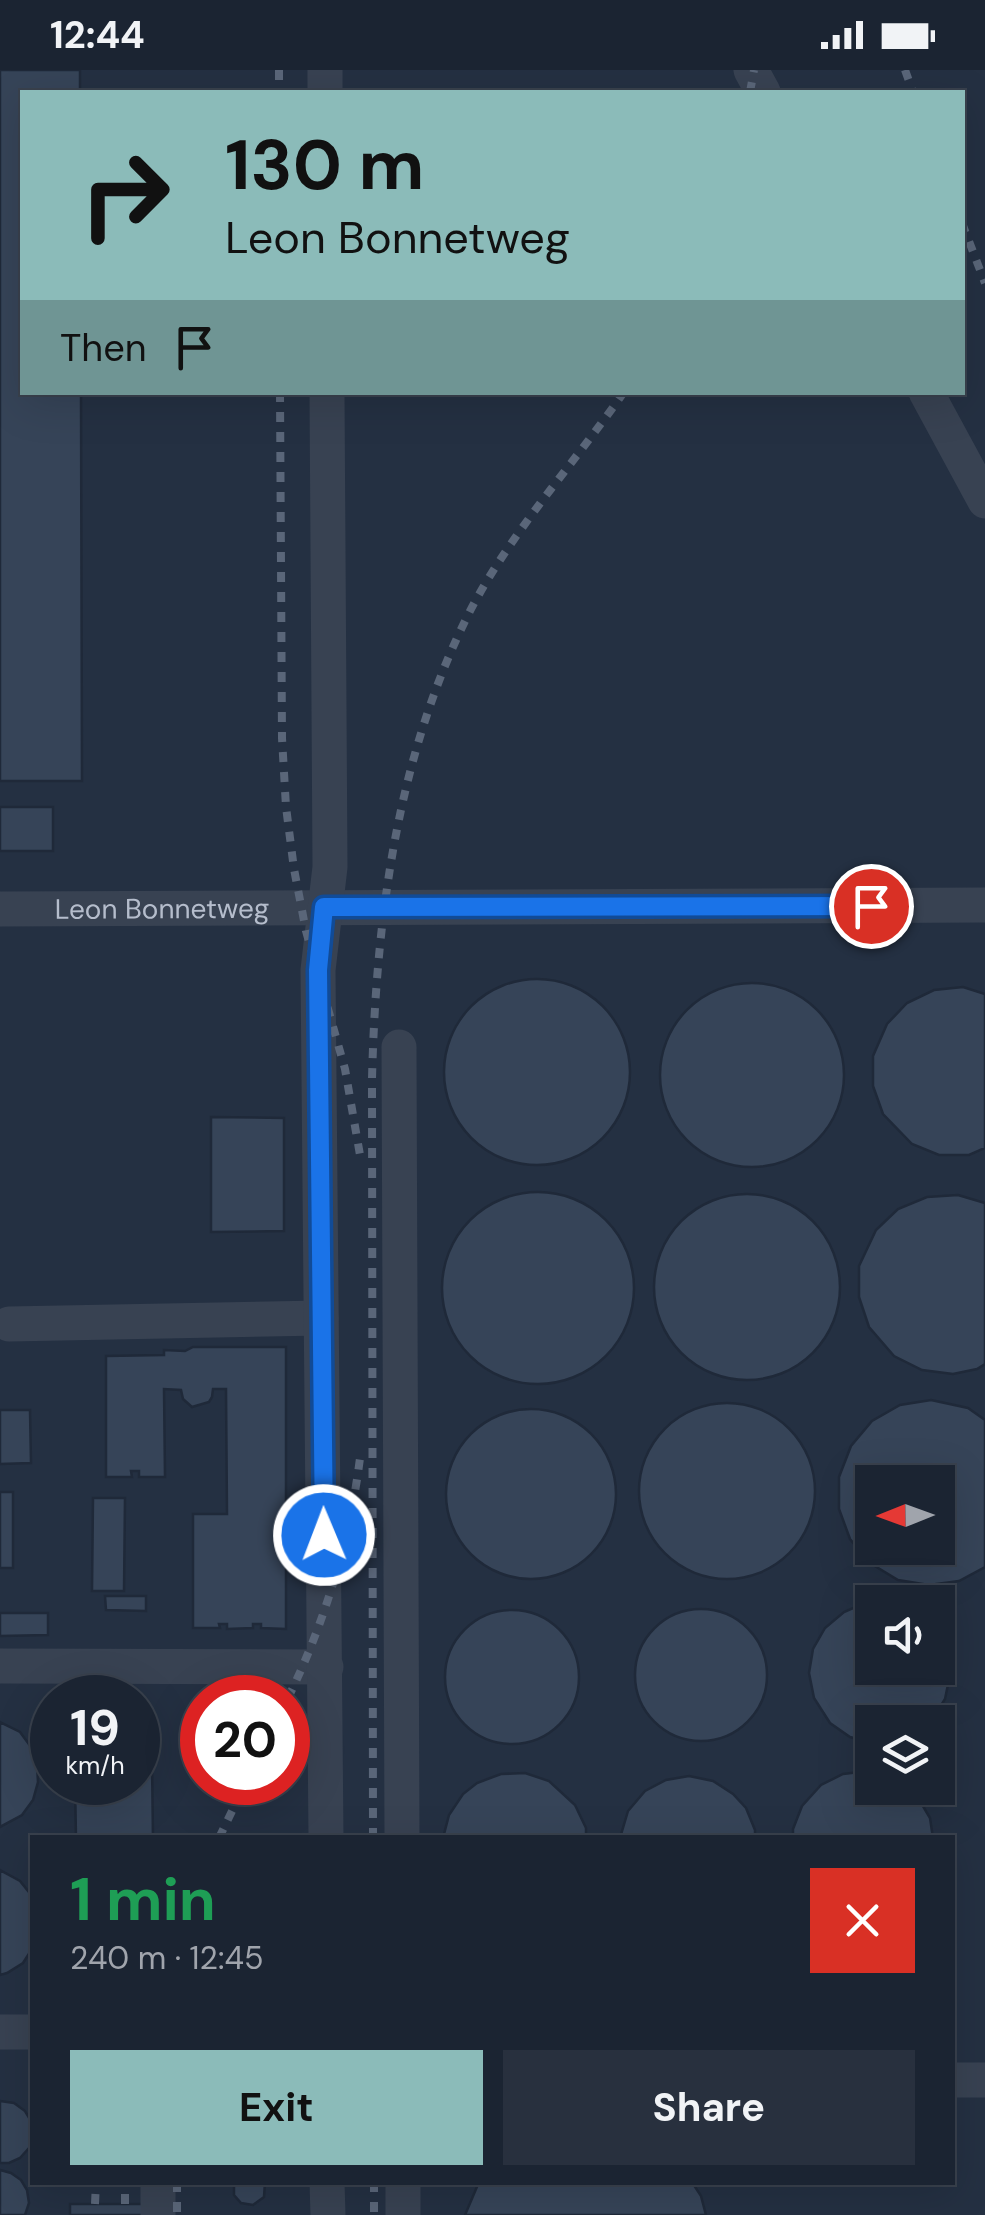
<!DOCTYPE html>
<html lang="en">
<head>
<meta charset="utf-8">
<style>
	body { margin:0; font-family:"DM Sans",sans-serif; background:#28303e; color:#f1f3f6; height:100vh; display:flex; flex-direction:column; font-size:38px; white-space:nowrap }
	* { box-sizing:border-box; margin:0 }
	p { font-size:32px; color:#a0a4ac }
	.icon { flex:none; width:55px; height:55px; fill:none; stroke:currentColor; stroke-width:2; stroke-linecap:round; stroke-linejoin:round }
	.map { position:relative; flex:1; overflow:hidden }
	.side { position:absolute; left:30px; top:1765px; width:925px; height:350px; display:flex; flex-direction:column; background:#1b2432; border-radius:0px; box-shadow:0 10px 40px #0002,0 0 0 2px #39414d }
	.side>* { flex:none }
	.top-card { position:absolute; left:20px; top:20px; width:945px; height:305px; border-radius:0px; box-shadow:0 10px 40px #0002,0 0 0 2px #39414d; background:#8bbbb9; color:#111; overflow:hidden }
	.needle { width:65px; rotate:269deg }
	.buttons { position:absolute; left:855px; top:1395px; display:grid; gap:20px }
	.buttons a { display:grid; place-items:center; width:100px; height:100px; border-radius:0px; background:#1b2432; box-shadow:0 10px 40px #0002,0 0 0 2px #39414d; font-size:50px }
	.speed { position:absolute; left:30px; top:1605px; display:flex; gap:20px; font-size:50px; font-weight:700; text-align:center }
	.speed>* { display:grid; place-content:center; width:130px; height:130px; border-radius:50%; background:#1b2432; box-shadow:0 10px 40px #0002,0 0 0 2px #39414d; line-height:1 }
	.speed small { font-size:25px; font-weight:400 }
	.speed .limit { border:15px solid #d22; background:#fff; color:#111 }
	.pin { position:absolute; display:grid; place-items:center; width:85px; height:85px; color:#fff; margin:-42px; border:5px solid #fff; border-radius:50%; box-shadow:0 2px 10px #0007 }
	.me { position:absolute; width:110px; margin:-55px; rotate:359deg; stroke-linejoin:round; filter:drop-shadow(0 0 8px #0008) }
	.turn { display:flex; align-items:center; gap:35px; height:210px; padding:0 40px; font-size:45px }
	.turn .icon { width:130px; height:130px; stroke-width:2.5 }
	.turn b { display:block; font-size:70px; line-height:85px }
	.then { display:flex; align-items:center; height:95px; padding:0 40px; background:#0003; gap:20px; font-size:38px }
	.round { display:grid; place-items:center; flex:none; width:105px; height:105px; border-radius:0px; background:#28303e }
	.summary { display:flex; align-items:center; justify-content:space-between; height:170px; padding:0 40px }
	h1 { font-size:60px; font-weight:700; line-height:75px; color:#1e9e55 }
	.button { display:flex; gap:20px; margin-top:auto; padding:20px 40px }
	.button a { flex:1; height:115px; border-radius:0px; background:#8bbbb9; color:#111; font-size:40px; font-weight:700; line-height:115px; text-align:center }
	.button a+a { background:#28303e; color:#f1f3f6 }
	.status { display:flex; justify-content:space-between; align-items:center; height:70px; padding:0 50px; background:#1b2432; direction:ltr }
	.status svg { height:28px; fill:currentColor }
	.map>svg:first-child { display:block }
	.building { fill:#364458; stroke:#1f2939; stroke-width:2.5; fill-rule:evenodd }
	.lines { fill:none; stroke-linecap:round; stroke-linejoin:round }
	.minor { stroke:#384252; stroke-width:35 }
	.rail { stroke:#5a6679; stroke-width:8; stroke-dasharray:10 10; stroke-linecap:butt }
	.route-casing { stroke:#114b97; stroke-width:25 }
	.route { stroke:#1a73e8; stroke-width:18 }
	.labels { text-anchor:middle; dominant-baseline:central; stroke-width:10; stroke-linejoin:round; paint-order:stroke }
	.street-label { font-size:28px; fill:#b5bdcc; stroke:#1d2737 }
</style>
</head>
<body>
<div class="status"><b>12:44</b><svg viewBox="0 0 49 12"><path d="M0 12V9h3v3zM5 12V6h3v6zM10 12V3h3v9zM15 12V0h3v12zM26 1h20v11H26zM47 4h2v5h-2z"/></svg></div>
<div class="map">
<svg width="985" height="2145" viewBox="0 0 985 2145">
	<rect width="100%" height="100%" fill="#243042"/>
	<path class="building" d="M0,0H80V22H22V322H81L82,711H0Z
		M0,737H53V781H0Z
		M444 1002a93 93 0 1 1 186 0a93 93 0 1 1-186 0Z
		M660 1005a92 92 0 1 1 184 0a92 92 0 1 1-184 0Z
		M963,917L985,924V1078L969,1085H939L912,1074L883,1044L873,1016V986L887,954L907,933L934,920Z
		M211,1047L284,1048V1161L211,1162Z
		M442 1218a96 96 0 1 1 192 0a96 96 0 1 1-192 0Z
		M654 1217a93 93 0 1 1 186 0a93 93 0 1 1-186 0Z
		M958,1125L985,1133V1294L977,1299L953,1304L922,1300L894,1286L869,1257L859,1227V1196L876,1160L898,1139L927,1127Z
		M193,1277H286V1559L261,1558V1554H253V1558L227,1559V1554H219L220,1558H193V1444H227L226,1319H213L212,1327L209,1332L192,1337L183,1329L181,1320L164,1319L165,1407H139V1401H131L132,1407H106V1286L164,1285V1280L185,1281Z
		M931,1330L968,1338L985,1350V1497L959,1511L929,1515L898,1510L870,1493L850,1469L839,1439V1407L851,1376L872,1351L900,1335ZM872,1412H938V1478H872Z
		M639 1421a88 88 0 1 1 176 0a88 88 0 1 1-176 0Z
		M446 1424a85 85 0 1 1 170 0a85 85 0 1 1-170 0Z
		M0,1340H30L31,1393L0,1394Z
		M0,1422H13V1498H0Z
		M93,1428H125L124,1521H92Z
		M105,1526H146V1541L106,1540Z
		M872,1533V1598H938V1566L946,1580L950,1605L945,1629L932,1650L929,1652H872V1673L850,1667L830,1653L814,1628L809,1603L813,1579L825,1558L844,1542L860,1535Z
		M635 1605a66 66 0 1 1 132 0a66 66 0 1 1-132 0Z
		M445 1607a67 67 0 1 1 134 0a67 67 0 1 1-134 0Z
		M0,1543H48V1565L0,1566Z
		M0,1652L20,1662L31,1677L37,1694L38,1712L33,1730L22,1745L0,1757Z
		M138,1692H152L153,1768H76L75,1712H138Z
		M868,1701L872,1702V1718H906L917,1726L930,1748L933,1768H793V1759L802,1736L821,1715L843,1704Z
		M525,1703L549,1711L575,1735L586,1758V1768H443L449,1745L463,1724L477,1713L501,1704Z
		M689,1706L713,1711L733,1724L746,1738L755,1760V1768H620L628,1741L645,1721L666,1710Z
		M0,1800L20,1811L32,1826V1879L23,1893L7,1903L0,1905Z
		M0,2031L14,2033L25,2041L31,2051L32,2066L29,2078L20,2088L9,2093H0Z
		M0,2100L11,2103L21,2110L27,2120L29,2133L25,2145H0Z
		M234,2112H265L264,2127L253,2135L241,2133L234,2125Z
		M479,2112H692L701,2126L706,2145H465Z
		M70,2134H146V2145H70Z"/>
	<g class="lines">
		<g class="minor">
			<path d="M325,0V22"/>
			<path d="M751,0L763,22"/>
			<path d="M926,322L985,431"/>
			<path id="s1" d="M0,839L985,835"/>
			<path d="M399,977L402,1768"/>
			<path d="M9,1254L321,1248"/>
			<path d="M0,1596L326,1597"/>
			<path d="M326,1768L318,900L330,797L327,322"/>
			<path d="M0,1962H32"/>
			<path d="M952,2010H985"/>
			<path d="M327,2112L328,2145"/>
			<path d="M158,2145V2112"/>
			<path d="M403,2145V2112"/>
		</g>
		<path class="rail" d="M279,0V22
			M905,0L913,22
			M750,22L754,0
			M962,153L985,213
			M280,322L282,668L286,737L294,799L306,861L345,999L360,1085
			M288,1628C326,1550 351,1466 361,1380
			M219,1768L246,1712
			M373,1768L372,1009C376,849 397,685 470,541C511,462 573,395 624,322
			M177,2112V2145
			M374,2112V2145
			M95,2134L96,2112
			M125,2134V2112"/>
	</g>
	<g class="lines">
		<g class="route-casing">
			<path id="route" d="M324,1465L318,900L324,837L871,836"/>
		</g>
		<use href="#route" class="route"/>
	</g>
	<g class="labels">
		<g class="street-label">
			<text stroke="none"><textPath href="#s1" startOffset="162">Leon Bonnetweg</textPath></text>
		</g>
	</g>
</svg>
<div class="buttons">
<a><svg class="needle" viewBox="-14 -14 28 28"><path d="M0-13l5 13h-10z" fill="#e53935"/><path d="M0 13l5-13h-10z" fill="#a0a4ac"/></svg></a>
<a><svg class="icon" aria-label="sound" viewBox="0 0 24 24"><path d="M4 9h4l5-4v14l-5-4H4zM17 9q2 3 0 6"/></svg></a>
<a><svg class="icon" aria-label="layers" viewBox="0 0 24 24"><path d="M12 4l9 5-9 5-9-5zM3 14l9 5 9-5"/></svg></a>
</div>
<div class="speed"><div>19<small>km/h</small></div><div class="limit">20</div></div>
<div class="pin" style="left:871px;top:836px;background:#d93025"><svg class="icon" aria-label="arrive" viewBox="0 0 24 24"><path d="M6 21V4h12l-3 4 3 4H6"/></svg></div>
<svg class="me" style="left:324px;top:1465px" viewBox="-20 -20 40 40"><circle r="17" fill="#1a73e8" stroke="#fff" stroke-width="3"/><path d="M0-11L8 9 0 5-8 9z" fill="#fff"/></svg>
<div class="top-card">
<div class="turn"><svg class="icon" aria-label="right" viewBox="0 0 24 24"><path d="M7 20v-9h11M14 6l5 5-5 5"/></svg><div><b>130 m</b>Leon Bonnetweg</div></div>
<div class="then">Then<svg class="icon" aria-label="arrive" viewBox="0 0 24 24"><path d="M6 21V4h12l-3 4 3 4H6"/></svg></div>
</div>
<section class="side">
<div class="summary"><div><h1>1 min</h1><p>240 m · 12:45</p></div><a class="round" style="background:#d93025;color:#fff"><svg class="icon" aria-label="close" viewBox="0 0 24 24"><path d="M6 6l12 12M18 6L6 18"/></svg></a></div>
<div class="button"><a>Exit</a><a>Share</a></div>
</section>
</div>
</body>
</html>
